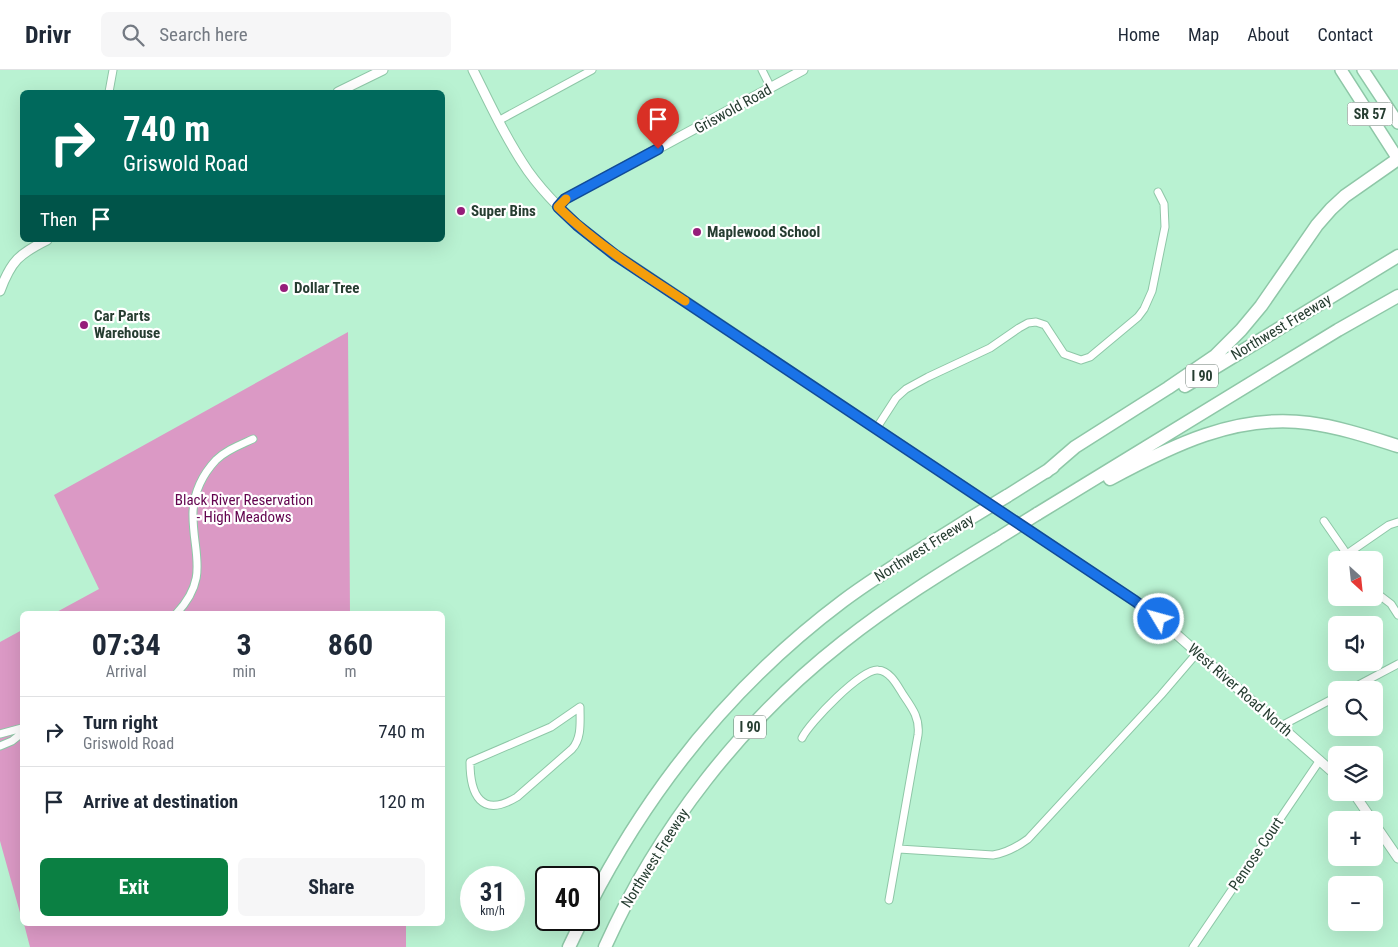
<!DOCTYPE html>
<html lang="en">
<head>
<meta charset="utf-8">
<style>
	body { margin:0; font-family:"Roboto Condensed",sans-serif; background:#f6f6f7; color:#1f2937; height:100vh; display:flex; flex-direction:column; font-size:19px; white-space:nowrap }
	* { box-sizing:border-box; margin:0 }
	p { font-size:16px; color:#747a83 }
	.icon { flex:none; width:28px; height:28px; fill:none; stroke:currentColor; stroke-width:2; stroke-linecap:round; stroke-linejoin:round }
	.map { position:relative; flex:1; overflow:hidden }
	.sheet { position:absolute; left:20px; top:541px; width:425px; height:315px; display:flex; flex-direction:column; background:#fff; border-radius:8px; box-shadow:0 5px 20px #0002 }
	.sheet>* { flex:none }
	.banner { position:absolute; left:20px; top:20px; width:425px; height:152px; border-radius:8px; box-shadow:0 5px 20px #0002; background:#00695c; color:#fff; overflow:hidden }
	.needle { width:32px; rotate:153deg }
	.buttons { position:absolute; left:1328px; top:481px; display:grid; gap:10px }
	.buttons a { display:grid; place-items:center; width:55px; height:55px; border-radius:8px; background:#fff; box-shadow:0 5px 20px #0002; font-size:25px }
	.speed { position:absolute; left:460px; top:796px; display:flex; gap:10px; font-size:25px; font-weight:700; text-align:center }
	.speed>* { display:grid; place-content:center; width:65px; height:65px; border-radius:50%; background:#fff; box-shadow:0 5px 20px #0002; line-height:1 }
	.speed small { font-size:12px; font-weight:400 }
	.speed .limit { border:2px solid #111; border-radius:8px; background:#fff; color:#111 }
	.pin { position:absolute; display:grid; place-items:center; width:42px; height:42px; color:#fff; margin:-51px -21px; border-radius:50% 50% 50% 0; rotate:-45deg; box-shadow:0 0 5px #0007 }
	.pin .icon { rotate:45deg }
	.me { position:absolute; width:55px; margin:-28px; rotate:307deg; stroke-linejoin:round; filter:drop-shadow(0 0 4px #0008) }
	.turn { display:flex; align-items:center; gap:18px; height:105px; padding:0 20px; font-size:22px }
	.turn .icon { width:65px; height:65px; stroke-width:2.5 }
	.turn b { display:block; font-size:35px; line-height:42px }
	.then { display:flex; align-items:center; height:48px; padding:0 20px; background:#0003; gap:10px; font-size:19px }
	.eta { display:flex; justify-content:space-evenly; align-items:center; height:85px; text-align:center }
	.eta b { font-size:30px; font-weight:700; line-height:35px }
	.button { display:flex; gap:10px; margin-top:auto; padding:10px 20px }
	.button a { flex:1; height:58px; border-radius:8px; background:#0b8043; color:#fff; font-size:20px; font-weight:700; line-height:58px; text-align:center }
	.button a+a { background:#f6f6f7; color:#1f2937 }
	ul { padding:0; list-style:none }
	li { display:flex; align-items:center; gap:15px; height:70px; padding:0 20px; border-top:1px solid #e0e1e3 }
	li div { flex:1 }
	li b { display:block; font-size:19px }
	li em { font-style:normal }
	header { display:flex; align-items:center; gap:30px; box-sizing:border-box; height:70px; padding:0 25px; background:#fff; border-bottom:1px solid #e0e1e3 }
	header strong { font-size:24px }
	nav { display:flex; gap:28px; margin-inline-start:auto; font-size:18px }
	.search { width:350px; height:45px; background:#f6f6f7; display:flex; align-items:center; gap:12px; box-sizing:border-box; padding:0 18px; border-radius:8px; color:#747a83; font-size:19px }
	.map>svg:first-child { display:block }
	.green { fill:#db99c5 }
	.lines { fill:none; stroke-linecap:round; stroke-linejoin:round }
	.minor-casing { stroke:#8ec7a7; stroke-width:9 }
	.tertiary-casing { stroke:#8ec7a7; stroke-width:11 }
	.trunk-casing { stroke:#8ec7a7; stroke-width:14 }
	.motorway-casing { stroke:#8ec7a7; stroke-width:15 }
	.minor { stroke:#fff; stroke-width:7 }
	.tertiary { stroke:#fff; stroke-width:9 }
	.trunk { stroke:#fff; stroke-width:11 }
	.motorway { stroke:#fff; stroke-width:12 }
	.motorway-bridge-casing { stroke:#8ec7a7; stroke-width:15; stroke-linecap:butt }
	.motorway-bridge { stroke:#fff; stroke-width:12 }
	.route-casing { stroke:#114b97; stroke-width:12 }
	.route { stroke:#1a73e8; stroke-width:9 }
	.slow { stroke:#f59e0b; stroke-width:9 }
	.poi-dot { fill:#961e7a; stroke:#fff; stroke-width:2 }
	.labels { text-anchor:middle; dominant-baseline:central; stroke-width:4.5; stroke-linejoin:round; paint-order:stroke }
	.shield { fill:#fff; stroke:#67776f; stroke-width:1 }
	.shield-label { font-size:14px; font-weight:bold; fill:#263d31 }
	.street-label { font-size:15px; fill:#263d31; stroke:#fff }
	.poi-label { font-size:15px; font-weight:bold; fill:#263d31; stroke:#fff; text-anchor:start }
	.park-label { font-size:15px; fill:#63044f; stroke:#fff }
</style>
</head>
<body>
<header>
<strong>Drivr</strong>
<div class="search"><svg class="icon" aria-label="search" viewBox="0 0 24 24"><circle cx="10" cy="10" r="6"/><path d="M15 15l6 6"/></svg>Search here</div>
<nav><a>Home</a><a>Map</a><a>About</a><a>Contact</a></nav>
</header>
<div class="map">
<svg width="1398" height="877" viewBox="0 0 1398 877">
	<rect width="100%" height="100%" fill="#b9f2d2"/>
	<path class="green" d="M348,262L350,544H53L99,519L54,425Z
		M22,560V850L0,771V572Z
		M24,854H406V877H30Z"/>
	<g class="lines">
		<g class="minor-casing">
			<path id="minor" d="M762,0L771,18
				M109,22L113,0
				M498,51L592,0
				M876,359L896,328L906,319L928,307L990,278L1019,258L1028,253L1036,252L1045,255L1064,284L1081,290L1090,287L1138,247L1144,239L1152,221L1165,157L1164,134L1158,122
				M1324,451L1351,490
				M1347,484L1389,455L1398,452
				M1374,521L1391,534L1398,545
				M176,544C211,507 192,483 193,442C194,422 203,404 216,390C226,380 240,375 253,369
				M1349,620L1398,594
				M580,637C580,652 582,668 572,679L517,727C481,749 470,724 470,692L551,657Z
				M1281,656L1336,627
				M0,664L22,658
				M802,668C809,653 862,598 878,600C891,601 898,617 904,626C913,639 920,649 918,665L889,830
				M0,676L12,671L22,663
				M899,779L993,785C1006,783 1017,777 1028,769L1161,625L1197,583
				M1193,877L1320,690"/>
		</g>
		<g class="tertiary-casing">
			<path id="tertiary" d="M473,0C490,34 506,69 528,101C548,129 573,152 600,174L1150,541L1336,705
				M338,22L383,0
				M558,137L565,129L803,0
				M0,221C11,191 19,184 47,170
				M1353,722L1372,750
				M1374,753L1398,788"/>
		</g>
		<g class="trunk-casing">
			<path id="trunk" d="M1341,0L1398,89
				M1363,0L1398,53"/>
		</g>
		<g class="motorway-casing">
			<path id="motorway" d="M1185,316L1398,186
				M1046,402L1075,377L1168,318L1215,286L1241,260L1261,236L1317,155L1331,139L1345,126L1398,89
				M1110,409C1171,376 1237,343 1309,353C1339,357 1369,367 1398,376
				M1007,426L1053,397
				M1037,444L1338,260L1398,226
				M589,836C650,717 735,612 843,531C883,501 927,476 969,449
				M569,877L582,850
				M605,877C658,759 741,652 843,572C891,534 944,501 997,469"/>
		</g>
		<use href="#minor" class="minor"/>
		<use href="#tertiary" class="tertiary"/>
		<use href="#trunk" class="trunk"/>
		<use href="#motorway" class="motorway"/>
		<g class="motorway-bridge-casing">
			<path id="motorway-bridge" d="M969,449L1007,426
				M997,469L1037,444"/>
		</g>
		<use href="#motorway-bridge" class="motorway-bridge"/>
	</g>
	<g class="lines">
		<g class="route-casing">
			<path id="route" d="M658,79L565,129L558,137L577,155L615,185L1135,531L1159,549"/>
		</g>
		<use href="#route" class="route"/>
		<path class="slow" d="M566,129L558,137C596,174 640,202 685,231"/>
	</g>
	<g class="poi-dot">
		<circle cx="461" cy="141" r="5"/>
		<circle cx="697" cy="162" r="5"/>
		<circle cx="284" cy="218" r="5"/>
		<circle cx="84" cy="255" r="5"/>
	</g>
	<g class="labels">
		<g class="shield">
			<rect x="1347.5" y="32.5" width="45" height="23" rx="4"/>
			<rect x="1186" y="294.5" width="32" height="23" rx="4"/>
			<rect x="734" y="645.5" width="32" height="23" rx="4"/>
		</g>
		<g class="shield-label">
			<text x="1370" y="44">SR 57</text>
			<text x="1202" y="306">I 90</text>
			<text x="750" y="657">I 90</text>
		</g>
		<g class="street-label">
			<text transform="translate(733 39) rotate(-29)">Griswold Road</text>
			<text transform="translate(1281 257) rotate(-31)">Northwest Freeway</text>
			<text transform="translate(924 478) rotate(-32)">Northwest Freeway</text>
			<text transform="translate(1240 620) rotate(41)">West River Road North</text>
			<text transform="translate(1256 784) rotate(-56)">Penrose Court</text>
			<text transform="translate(655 788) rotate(-58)">Northwest Freeway</text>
		</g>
		<g class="poi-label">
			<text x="471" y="141">Super Bins</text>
			<text x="707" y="162">Maplewood School</text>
			<text x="294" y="218">Dollar Tree</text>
			<text x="94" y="246">Car Parts<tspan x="94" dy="17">Warehouse</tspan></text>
		</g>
		<g class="park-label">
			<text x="244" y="430">Black River Reservation<tspan x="244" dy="17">- High Meadows</tspan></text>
		</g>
	</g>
</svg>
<div class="buttons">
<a><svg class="needle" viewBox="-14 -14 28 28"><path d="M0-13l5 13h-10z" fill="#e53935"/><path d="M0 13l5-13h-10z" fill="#747a83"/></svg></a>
<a><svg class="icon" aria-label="sound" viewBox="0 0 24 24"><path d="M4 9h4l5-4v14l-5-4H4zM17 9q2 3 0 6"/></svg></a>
<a><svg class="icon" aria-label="search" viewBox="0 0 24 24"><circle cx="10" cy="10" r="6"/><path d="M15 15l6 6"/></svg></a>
<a><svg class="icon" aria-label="layers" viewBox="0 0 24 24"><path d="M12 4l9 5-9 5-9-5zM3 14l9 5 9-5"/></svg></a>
<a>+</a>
<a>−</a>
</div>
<div class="speed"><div>31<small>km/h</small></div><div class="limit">40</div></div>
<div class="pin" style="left:658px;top:79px;background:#d93025"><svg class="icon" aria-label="arrive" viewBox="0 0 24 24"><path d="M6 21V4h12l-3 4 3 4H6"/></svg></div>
<svg class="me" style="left:1159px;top:549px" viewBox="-20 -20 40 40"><circle r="17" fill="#1a73e8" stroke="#fff" stroke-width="3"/><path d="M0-11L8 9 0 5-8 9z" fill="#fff"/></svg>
<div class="banner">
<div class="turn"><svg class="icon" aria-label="right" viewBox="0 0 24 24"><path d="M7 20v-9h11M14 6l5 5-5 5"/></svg><div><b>740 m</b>Griswold Road</div></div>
<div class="then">Then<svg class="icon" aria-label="arrive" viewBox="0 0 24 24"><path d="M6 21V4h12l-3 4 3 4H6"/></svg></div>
</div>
<section class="sheet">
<div class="eta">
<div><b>07:34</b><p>Arrival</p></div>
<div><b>3</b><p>min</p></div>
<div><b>860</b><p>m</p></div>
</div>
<ul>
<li><svg class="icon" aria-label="right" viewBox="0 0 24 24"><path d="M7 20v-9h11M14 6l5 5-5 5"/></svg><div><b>Turn right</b><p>Griswold Road</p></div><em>740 m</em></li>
<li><svg class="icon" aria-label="arrive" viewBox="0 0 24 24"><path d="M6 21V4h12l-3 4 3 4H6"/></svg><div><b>Arrive at destination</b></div><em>120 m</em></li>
</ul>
<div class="button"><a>Exit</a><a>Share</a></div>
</section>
</div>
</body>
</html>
